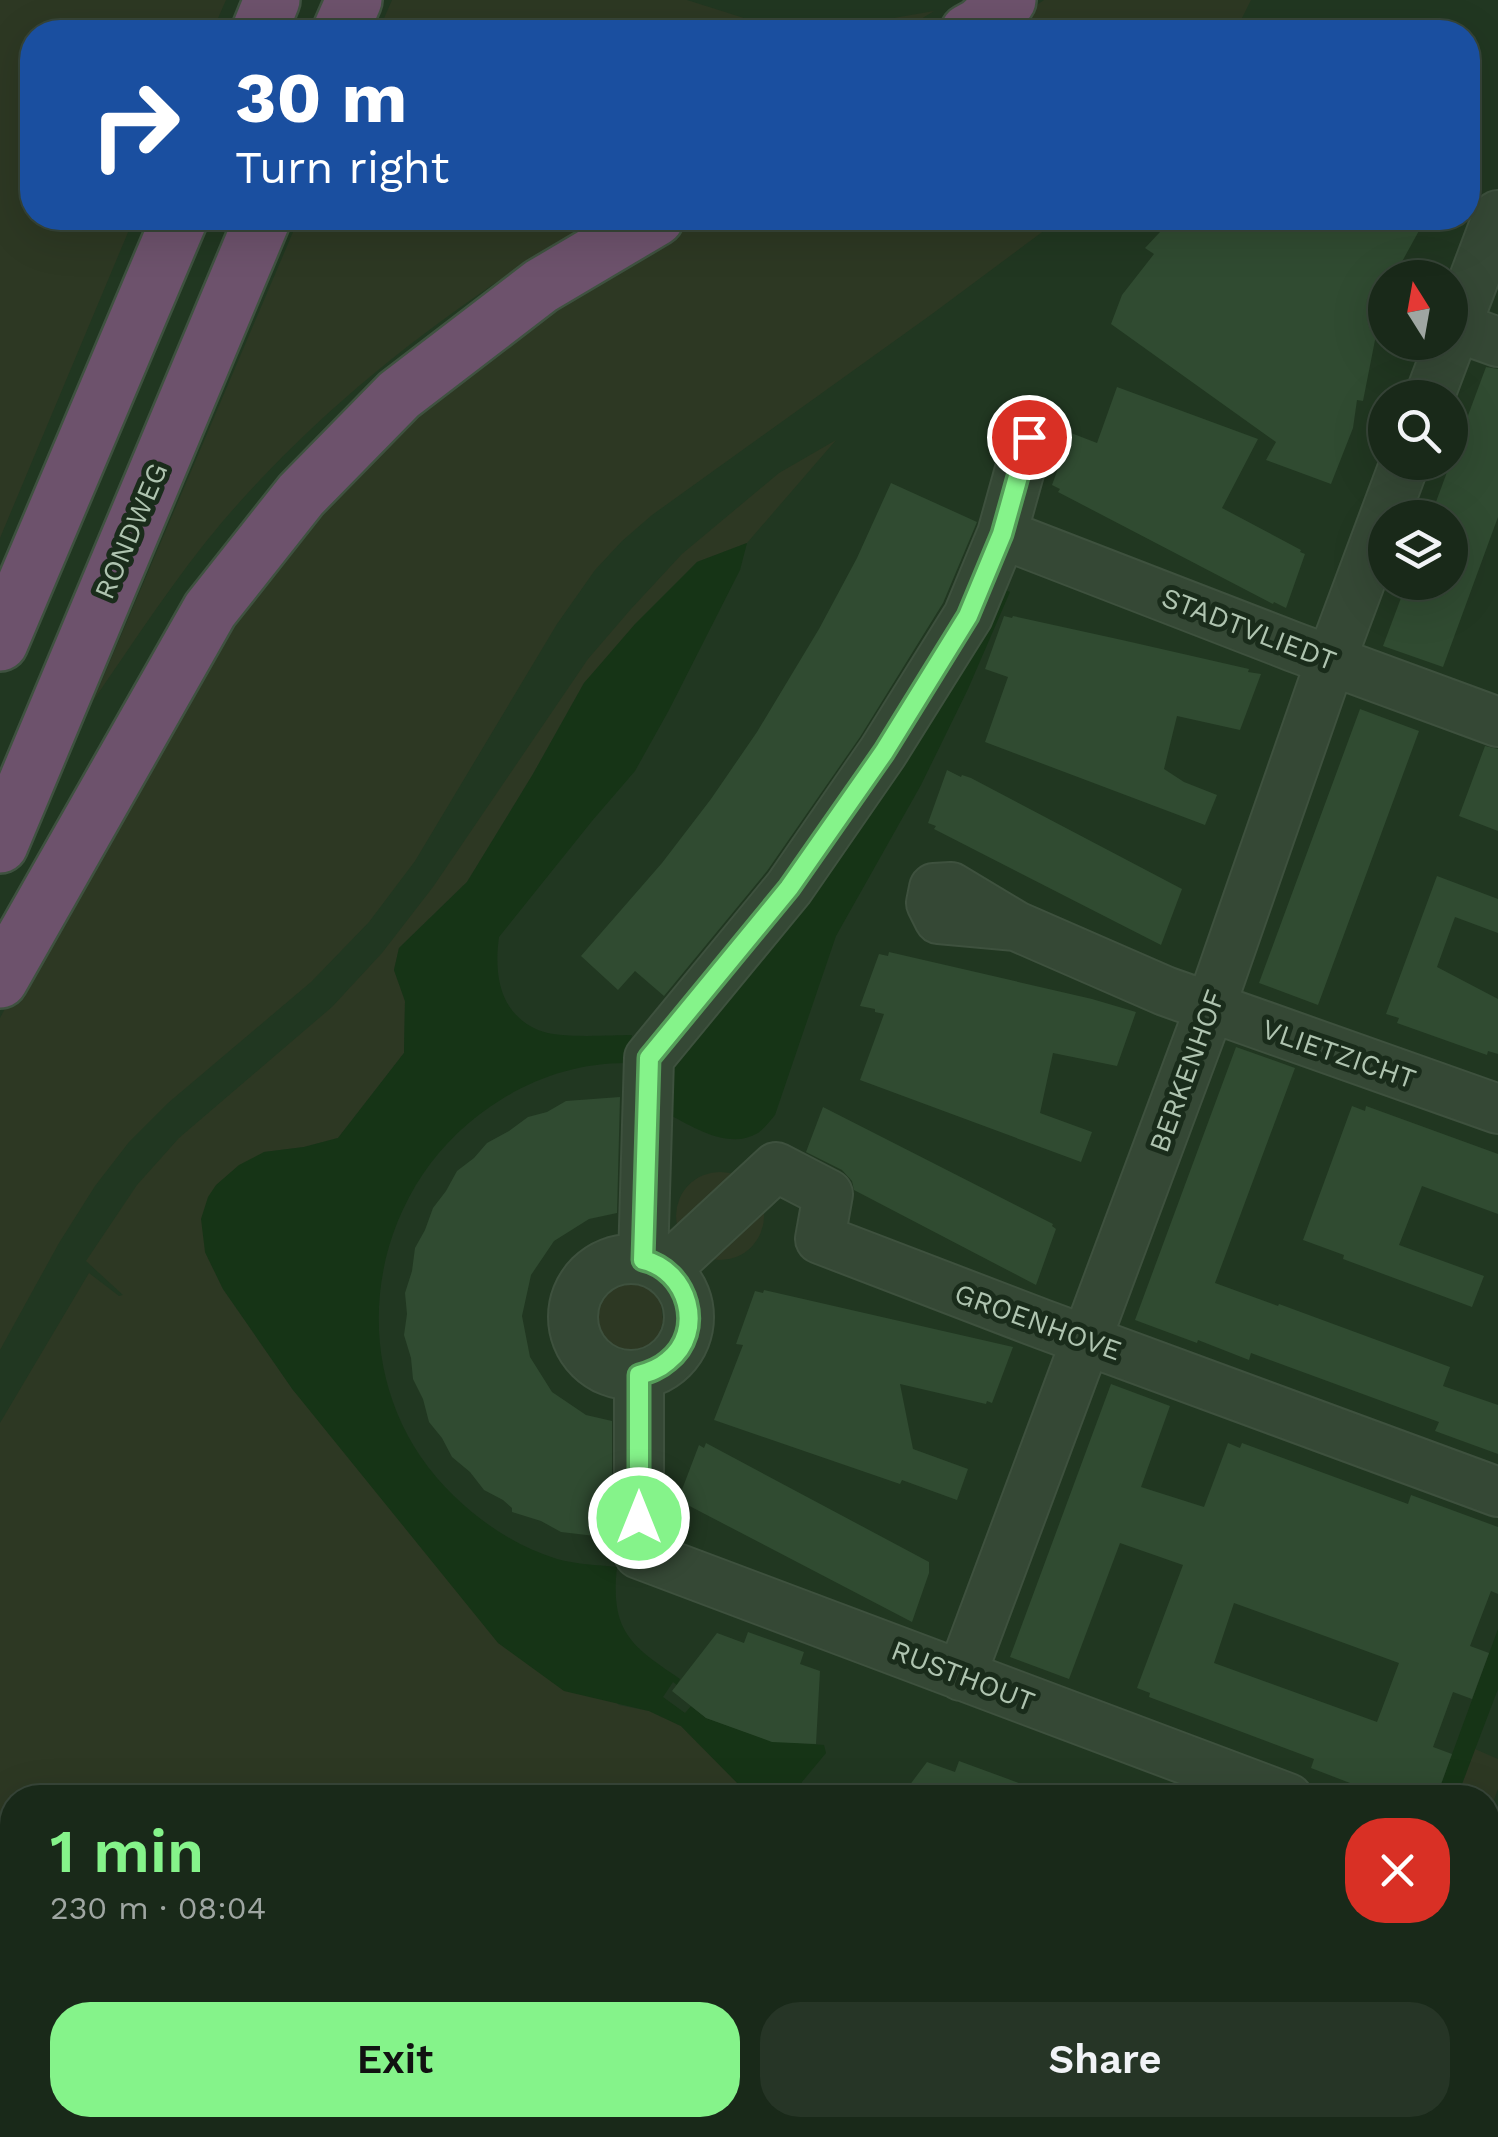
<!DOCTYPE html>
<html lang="en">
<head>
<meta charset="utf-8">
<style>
	body { margin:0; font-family:"Work Sans",sans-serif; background:#263526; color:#f1f3f6; height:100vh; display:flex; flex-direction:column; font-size:38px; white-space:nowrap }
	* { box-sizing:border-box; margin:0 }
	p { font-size:32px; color:#9fa6a2 }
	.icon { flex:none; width:55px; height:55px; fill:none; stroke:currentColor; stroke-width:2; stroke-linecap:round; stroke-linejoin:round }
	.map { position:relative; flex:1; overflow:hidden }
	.details { position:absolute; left:0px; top:1785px; width:1500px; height:352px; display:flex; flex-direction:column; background:#192919; border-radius:40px 40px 0 0; box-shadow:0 10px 40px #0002,0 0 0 2px #374538 }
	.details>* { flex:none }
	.top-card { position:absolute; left:20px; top:20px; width:1460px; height:210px; border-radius:40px; box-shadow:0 10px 40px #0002,0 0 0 2px #374538; background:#1a4fa0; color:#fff; overflow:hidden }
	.needle { width:65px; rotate:349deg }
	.fabs { position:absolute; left:1368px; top:260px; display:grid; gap:20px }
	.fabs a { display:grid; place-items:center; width:100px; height:100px; border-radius:50%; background:#192919; box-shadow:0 10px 40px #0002,0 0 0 2px #374538; font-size:50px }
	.pin { position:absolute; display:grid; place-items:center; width:85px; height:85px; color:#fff; margin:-42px; border:5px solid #fff; border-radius:50%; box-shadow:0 2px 10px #0007 }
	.me { position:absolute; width:110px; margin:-55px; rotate:0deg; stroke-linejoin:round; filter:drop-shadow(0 0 8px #0008) }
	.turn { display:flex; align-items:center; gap:35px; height:210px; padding:0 50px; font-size:45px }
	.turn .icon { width:130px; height:130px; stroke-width:2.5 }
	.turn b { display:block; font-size:70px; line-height:85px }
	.round { display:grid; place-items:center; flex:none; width:105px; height:105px; border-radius:40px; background:#263526 }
	.overview { display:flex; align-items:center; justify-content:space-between; height:170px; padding:0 50px }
	h1 { font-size:60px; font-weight:600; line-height:75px; color:#85f38a }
	.cta { display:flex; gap:20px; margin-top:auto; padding:20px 50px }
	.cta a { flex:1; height:115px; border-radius:40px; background:#85f38a; color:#111; font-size:40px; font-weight:600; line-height:115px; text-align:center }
	.cta a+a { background:#263526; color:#f1f3f6 }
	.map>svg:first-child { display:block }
	.green { fill:#2d3823 }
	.water { fill:#163416 }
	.building { fill:#304b31; fill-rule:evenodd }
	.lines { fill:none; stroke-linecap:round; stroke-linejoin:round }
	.minor-casing { stroke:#3e513e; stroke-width:52 }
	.highway-casing { stroke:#3f5240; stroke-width:60 }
	.minor { stroke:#354835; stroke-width:48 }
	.highway { stroke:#6d526c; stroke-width:55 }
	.route-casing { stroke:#569e5a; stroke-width:25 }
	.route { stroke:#85f38a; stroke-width:18 }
	.labels { text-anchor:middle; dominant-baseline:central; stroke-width:10; stroke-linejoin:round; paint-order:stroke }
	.street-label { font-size:28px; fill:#afc4b0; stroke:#1a2c1b }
</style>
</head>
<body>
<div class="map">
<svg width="1498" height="2137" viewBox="0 0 1498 2137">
	<rect width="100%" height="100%" fill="#213721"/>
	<path class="green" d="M0,0H226L212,32H32V218H134L0,538Z
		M392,0H687L747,19L806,25L859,24L934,11L900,32H378Z
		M1044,0H1251L1235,32H996Z
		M299,218H604C575,234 545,250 518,268C409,339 308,422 223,521C175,578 135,640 93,701Z
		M688,218H1061L932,314L652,515L622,541L595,570L557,624L415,861L369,922L311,982L168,1103L129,1142L95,1186L59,1243L0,1350V1018L116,801L313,501L535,309Z
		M836,440L747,543L697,562L584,683L533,774L467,882L399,948L394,970L405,1001L404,1053L338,1138L304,1147L264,1152L205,1252L223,1289L293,1390L619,1705L649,1711L681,1726L751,1797L12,1798V2125H486V2137H462L456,2130L209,2137H0V1423L89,1273L119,1296L123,1295L86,1261L137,1185L179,1138L332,1007L382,953L433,887L588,659L631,609L682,554L779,473Z
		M676 1216a44 44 0 1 1 88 0a44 44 0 1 1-88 0Z
		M629,1275L661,1287L670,1301L661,1305L663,1321L658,1337L665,1343C657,1353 649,1356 637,1358C579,1368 568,1283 629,1275Z
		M1475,1749L1498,1759V1789L1488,1816V1798H1457Z
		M1488,2006L1493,2137H1338L1335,2130L1321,2125H1488Z
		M532,2125H633L631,2137H532Z"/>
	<path class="water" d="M747,543L740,570L669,710L635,771L592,821L499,937C494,974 499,1013 538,1030C559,1039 608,1035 632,1035L625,1063C582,1063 539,1076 502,1099C363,1183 334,1381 454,1496C483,1524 518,1547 557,1559C575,1564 597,1565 617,1567C610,1632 631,1646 680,1679L677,1685L673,1682L663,1697L685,1713L691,1706L706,1718L771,1741L824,1745L826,1753L802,1782L798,1797H751L681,1726L649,1711L564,1691L498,1643L293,1390L223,1289L205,1252L201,1219L208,1197L216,1185L239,1165L264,1152L304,1147L338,1138L404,1053L405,1001L394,970L399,948L467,882L533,774L584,683L635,624L697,562Z
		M1000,587L1010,592L968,689L921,785L836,936L775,1115C770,1121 764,1129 758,1133C728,1151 692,1126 666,1113V1073Z
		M1498,1629V1689L1457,1797L1436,1798Z
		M633,2125H1321L1335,2130L1338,2137H631Z"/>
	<path class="building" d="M1165,218H1426L1393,278H1385V309L1377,330L1363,401L1357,400L1353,428L1331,484L1266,460L1276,442L1111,324L1122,295L1154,254L1145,248L1160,232Z
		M1486,367L1498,369V517L1443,667L1383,646L1407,582H1450V518H1430Z
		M1117,387L1258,439L1222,508L1301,550L1300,552L1305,554L1286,608L1274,602L1273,604L1058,492L1060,489L1052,485L1071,433L1097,443Z
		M891,483L977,522L943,603L860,737L767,871L664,996L635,971L618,990L581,956L662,863L711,799L757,732L819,629L857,558Z
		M1004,616L1012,618L1013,616L1122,640L1249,669L1248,672L1261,674L1240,730L1177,716L1164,769L1184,782L1217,795L1205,825L985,742L1008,677L985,669Z
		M1360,709L1419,731L1318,1005L1259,983Z
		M1485,746L1498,749V831L1459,816Z
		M947,770L961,777L962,775L971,778L1182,889L1161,945L934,829L936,826L928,823Z
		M1437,876L1498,899V933L1455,917L1437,967L1498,999V1054L1488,1051L1487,1055L1397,1023L1399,1018L1386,1014Z
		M889,952L1092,999L1136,1012L1117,1066L1053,1053L1040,1113L1092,1132L1081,1162L860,1080L884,1014L875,1012V1009L860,1006L879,954L888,956Z
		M1236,1047L1295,1068L1215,1283L1278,1306L1279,1304L1450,1367L1443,1386L1498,1405V1454L1435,1431L1439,1422L1251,1353L1249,1360L1198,1340L1197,1343L1135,1320Z
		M620,1097L617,1213L589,1219L554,1241L531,1275L522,1316L530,1357L552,1392L586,1415L612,1421V1538L561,1532L541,1521L512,1512V1508L503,1500L484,1490L470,1472L452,1457L442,1438L429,1422L423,1399L413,1379L411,1358L404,1335L407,1314L405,1293L412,1271L415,1248L425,1230L433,1208L446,1191L457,1171L474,1158L487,1143L509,1131L528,1117L547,1112L566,1101Z
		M1352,1106L1365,1111L1366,1106L1498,1154V1214L1422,1186L1399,1245L1484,1276L1472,1307L1343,1259L1344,1255L1303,1240Z
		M823,1107L1053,1224L1052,1226L1056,1229L1036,1285L854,1190L852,1181L842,1170L806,1152Z
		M764,1290L1013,1347L992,1403L987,1401L986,1404L900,1384L913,1449L968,1469L957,1500L902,1480L900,1484L714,1420L743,1345L736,1344L755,1291L763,1293Z
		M1111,1384L1170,1406L1141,1487L1204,1507L1228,1443L1240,1448L1242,1443L1408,1504L1411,1495L1498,1527V1594L1491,1591L1470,1646L1489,1653L1472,1699L1453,1692L1433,1747L1452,1754L1436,1798H1389L1311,1768L1314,1759L1149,1697L1150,1693L1137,1688L1183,1565L1120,1543L1069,1679L1010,1657ZM1234,1603L1399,1663L1377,1722L1214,1663Z
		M706,1443L929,1562V1573L912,1622L678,1500L699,1445L704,1448Z
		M748,1632L804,1652L800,1664L820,1671L816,1744L772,1742L706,1718L672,1691L717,1633L744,1643Z
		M959,1761L1049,1794V1798H900L927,1762L955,1772Z"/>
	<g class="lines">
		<g class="minor-casing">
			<path id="minor" d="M1456,327L1498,342
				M1429,398L1498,215
				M1002,534L1294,647L1498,722
				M1016,926L939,919L931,903L934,888L951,887L1016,926L1165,991L1498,1109
				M573 1317a58 58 0 1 1 116 0a58 58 0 1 1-116 0Z
				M643,1260L649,1058L789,888L883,752L968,616L1002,534L1029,437
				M665,1270L776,1167L828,1194L820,1239L1042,1324L1498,1492
				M639,1375V1554L1288,1798
				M961,1676L1210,1008L1331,660L1405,462
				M1488,1919L1498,1901
				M1488,1958L1498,1975
				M513,2137V2125"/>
		</g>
		<g class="highway-casing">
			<path id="highway" d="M259,32L272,0
				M340,32L354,0
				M968,32L979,26L1008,0
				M0,643L180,218
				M0,845L263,218
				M0,980L210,610L301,495L399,395L541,286L656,218"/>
		</g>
		<use href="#minor" class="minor"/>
		<use href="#highway" class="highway"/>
	</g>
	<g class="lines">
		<g class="route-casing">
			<path id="route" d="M639,1518V1375C650,1372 659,1369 668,1361C706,1331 688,1270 643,1260L649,1058L789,888L884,752L968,616L1002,534L1029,437"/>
		</g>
		<use href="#route" class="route"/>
	</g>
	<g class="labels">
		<g class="street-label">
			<text transform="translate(131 531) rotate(-67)">RONDWEG</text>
			<text transform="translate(1249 629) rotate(21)">STADTVLIEDT</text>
			<text transform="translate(1339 1054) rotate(19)">VLIETZICHT</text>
			<text transform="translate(1187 1071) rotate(-70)">BERKENHOF</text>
			<text transform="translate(1038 1322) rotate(20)">GROENHOVE</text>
			<text transform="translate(963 1676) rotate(21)">RUSTHOUT</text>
		</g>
	</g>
</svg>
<div class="fabs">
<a><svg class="needle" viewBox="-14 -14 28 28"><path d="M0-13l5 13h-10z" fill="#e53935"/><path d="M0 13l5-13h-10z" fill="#9fa6a2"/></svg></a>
<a><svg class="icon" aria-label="search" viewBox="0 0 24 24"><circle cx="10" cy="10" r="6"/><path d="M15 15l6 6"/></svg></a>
<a><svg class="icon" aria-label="layers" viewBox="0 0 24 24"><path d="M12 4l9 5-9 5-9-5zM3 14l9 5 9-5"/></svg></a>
</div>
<div class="pin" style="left:1029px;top:437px;background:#d93025"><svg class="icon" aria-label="arrive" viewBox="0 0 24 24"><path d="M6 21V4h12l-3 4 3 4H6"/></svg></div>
<svg class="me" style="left:639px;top:1518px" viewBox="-20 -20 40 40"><circle r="17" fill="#85f38a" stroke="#fff" stroke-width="3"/><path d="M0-11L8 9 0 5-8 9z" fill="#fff"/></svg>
<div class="top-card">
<div class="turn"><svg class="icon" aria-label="right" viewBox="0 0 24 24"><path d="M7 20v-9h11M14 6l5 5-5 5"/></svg><div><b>30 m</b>Turn right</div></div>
</div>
<section class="details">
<div class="overview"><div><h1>1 min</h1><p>230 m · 08:04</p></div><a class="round" style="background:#d93025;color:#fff"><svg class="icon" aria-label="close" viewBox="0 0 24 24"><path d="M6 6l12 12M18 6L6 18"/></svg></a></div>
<div class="cta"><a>Exit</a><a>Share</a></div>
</section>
</div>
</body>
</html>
